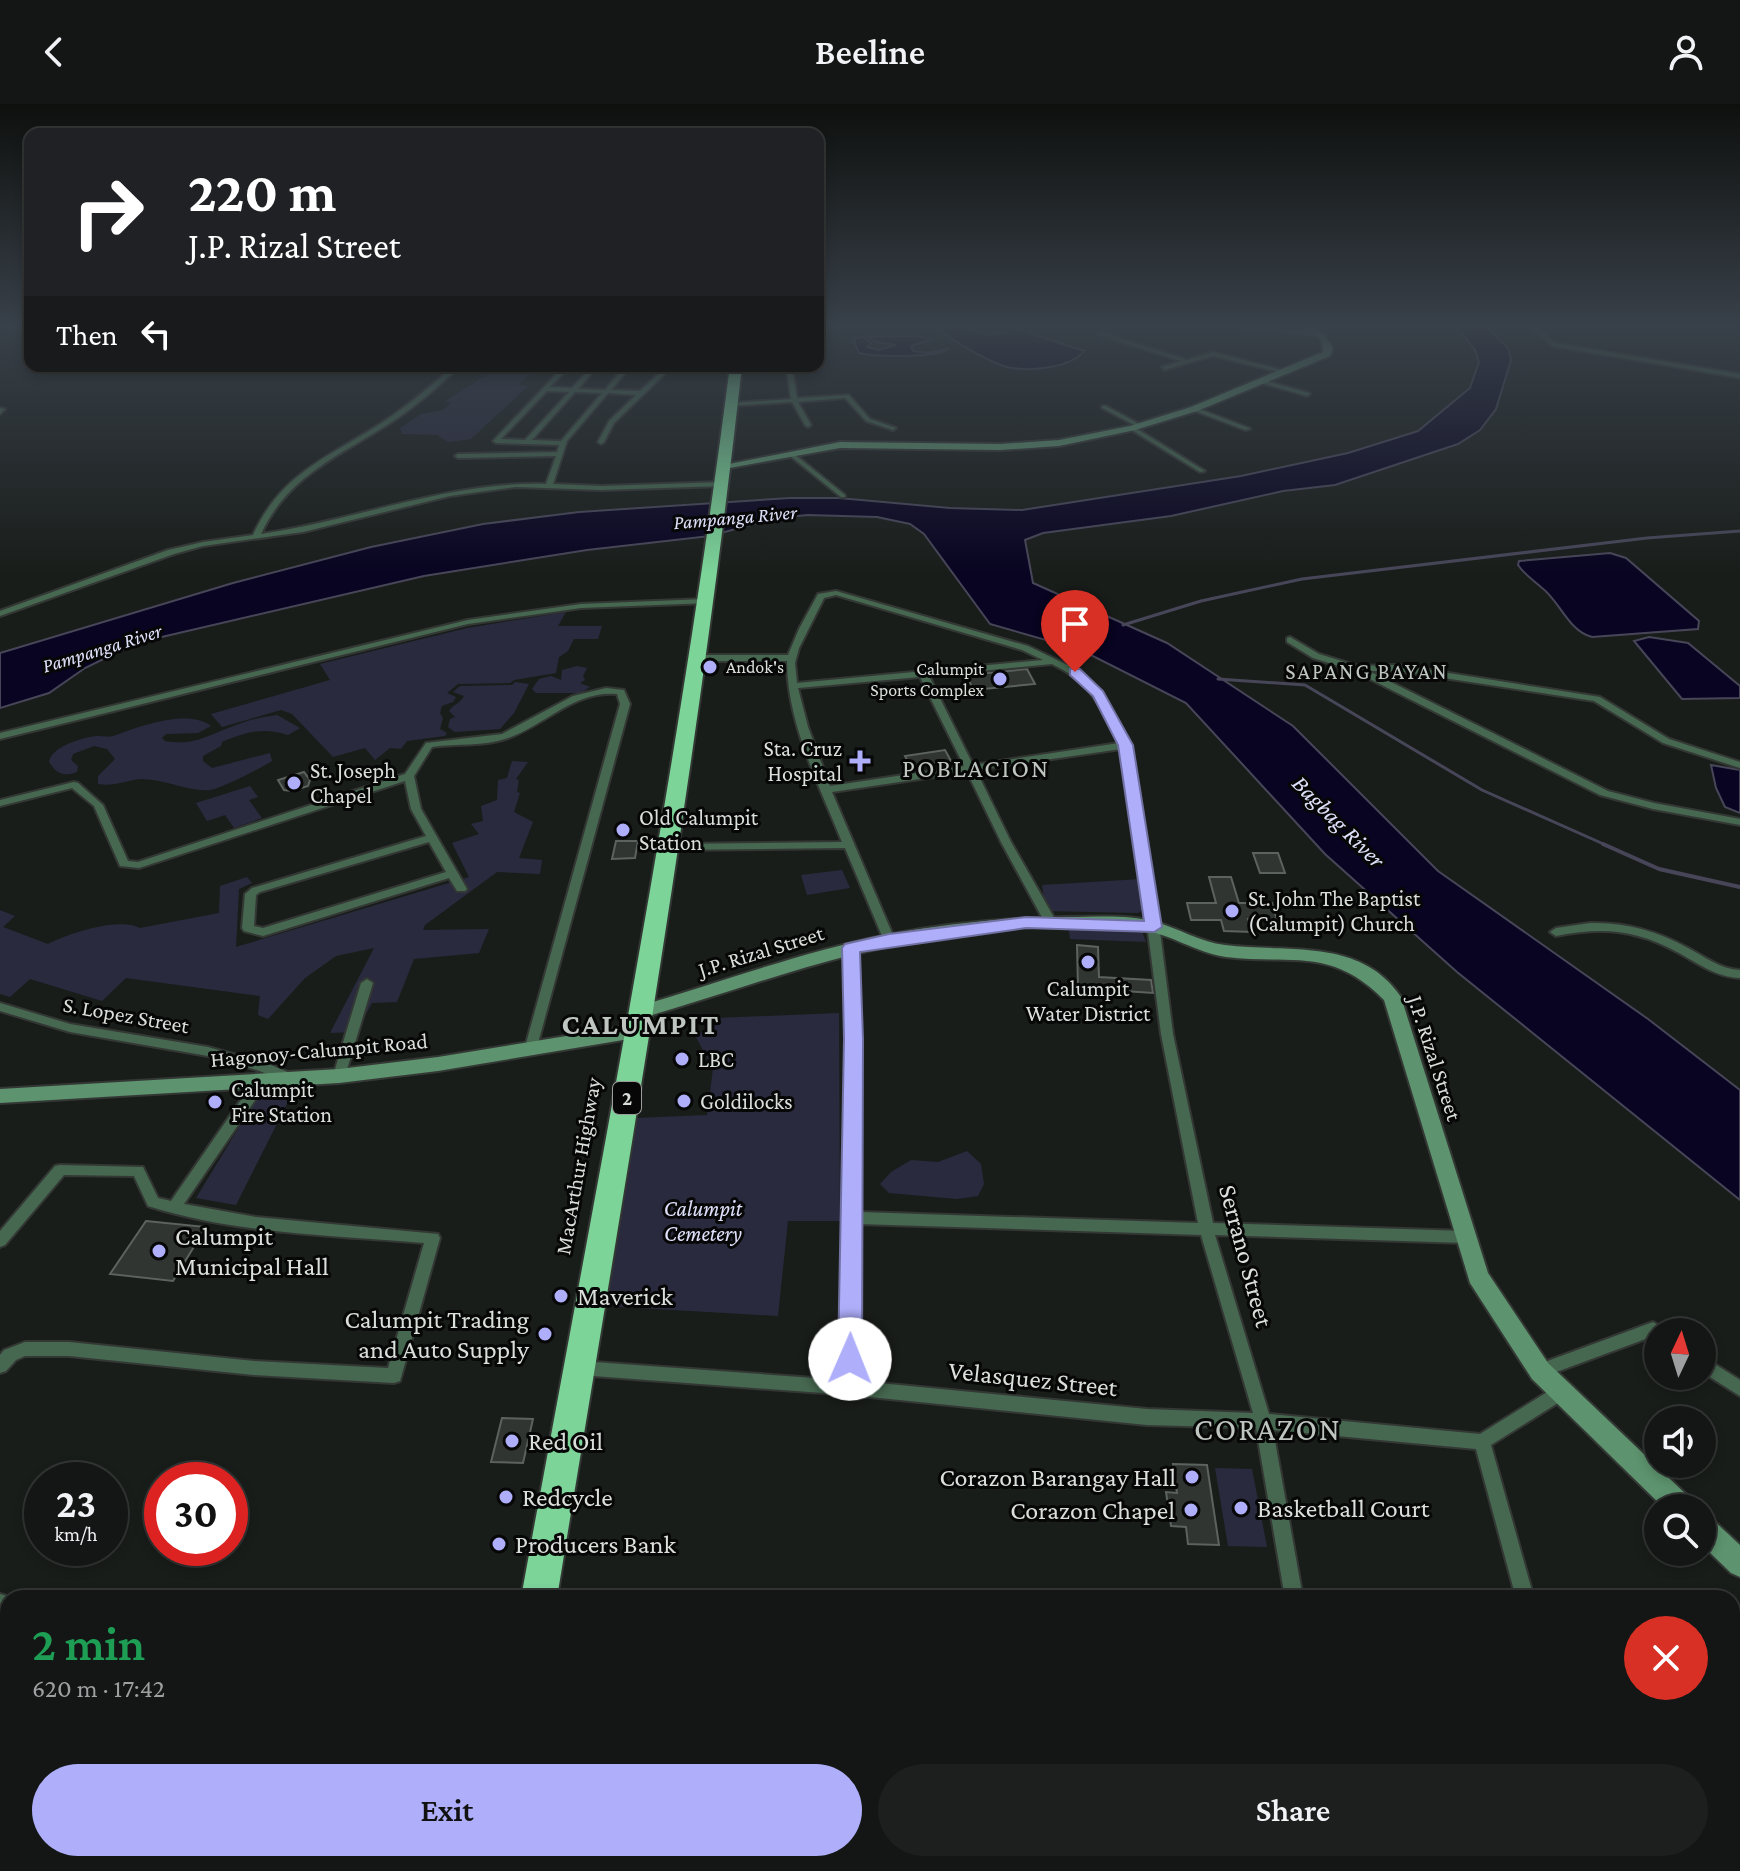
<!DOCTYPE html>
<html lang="en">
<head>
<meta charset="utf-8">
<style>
	body { margin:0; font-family:"Crimson Pro",serif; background:#1c1f1d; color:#f1f3f6; height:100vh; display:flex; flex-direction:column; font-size:30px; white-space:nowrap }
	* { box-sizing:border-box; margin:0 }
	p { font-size:26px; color:#9d9fa0 }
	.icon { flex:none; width:44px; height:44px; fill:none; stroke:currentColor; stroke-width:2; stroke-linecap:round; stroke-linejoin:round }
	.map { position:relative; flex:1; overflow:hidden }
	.drawer { position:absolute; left:0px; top:1486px; width:1740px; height:282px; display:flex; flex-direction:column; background:#131614; border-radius:24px 24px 0 0; box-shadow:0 4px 12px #0003,0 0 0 2px #323534 }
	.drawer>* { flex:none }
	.top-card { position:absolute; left:24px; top:24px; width:800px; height:244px; border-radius:16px; box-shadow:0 4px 12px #0003,0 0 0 2px #323534; background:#202124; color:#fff; overflow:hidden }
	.needle { width:52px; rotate:4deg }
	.buttons { position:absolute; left:1644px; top:1214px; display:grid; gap:16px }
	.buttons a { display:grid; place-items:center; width:72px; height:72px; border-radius:50%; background:#131614; box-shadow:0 4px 12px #0003,0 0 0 2px #323534; font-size:40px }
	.speed { position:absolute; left:24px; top:1358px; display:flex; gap:16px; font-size:40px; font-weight:700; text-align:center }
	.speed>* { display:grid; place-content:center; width:104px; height:104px; border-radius:50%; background:#131614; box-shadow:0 4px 12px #0003,0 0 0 2px #323534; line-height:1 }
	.speed small { font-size:20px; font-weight:400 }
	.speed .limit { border:12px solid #d22; background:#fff; color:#111 }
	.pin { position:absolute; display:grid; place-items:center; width:68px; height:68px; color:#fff; margin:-82px -34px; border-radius:50% 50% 50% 0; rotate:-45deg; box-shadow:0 0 8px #0007 }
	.pin .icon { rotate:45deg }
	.me { position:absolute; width:88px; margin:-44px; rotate:1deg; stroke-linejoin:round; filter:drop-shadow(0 0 6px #0008) }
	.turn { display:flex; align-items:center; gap:28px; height:168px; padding:0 32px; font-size:36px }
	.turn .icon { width:104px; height:104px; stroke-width:2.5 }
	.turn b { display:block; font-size:56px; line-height:68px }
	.then { display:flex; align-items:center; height:76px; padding:0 32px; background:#0003; gap:16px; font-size:30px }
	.round { display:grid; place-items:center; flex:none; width:84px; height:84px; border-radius:42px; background:#1c1f1d }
	.headline { display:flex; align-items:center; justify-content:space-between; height:136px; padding:0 32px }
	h1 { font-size:48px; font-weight:600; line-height:60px; color:#1e9e55 }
	.action { display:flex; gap:16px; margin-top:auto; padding:16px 32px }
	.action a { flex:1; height:92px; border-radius:48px; background:#aeaefb; color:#111; font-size:32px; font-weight:600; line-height:92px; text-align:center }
	.action a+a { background:#1c1f1d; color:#f1f3f6 }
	header { display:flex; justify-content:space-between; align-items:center; height:104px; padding:0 32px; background:#131614; font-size:36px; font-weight:600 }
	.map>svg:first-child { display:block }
	.green { fill:#2a2a3e }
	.water { fill:#080421; stroke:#474659; stroke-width:2 }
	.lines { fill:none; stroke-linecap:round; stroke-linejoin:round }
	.stream-far1 { stroke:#474659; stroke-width:3 }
	.stream { stroke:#474659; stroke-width:4 }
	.building { fill:#303531; stroke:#5c625e; stroke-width:2 }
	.street-casing { stroke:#343835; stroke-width:4 }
	.secondary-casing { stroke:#343835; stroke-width:4 }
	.highway-casing { stroke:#343835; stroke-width:4 }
	.street { fill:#466850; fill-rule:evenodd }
	.secondary { fill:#5d936e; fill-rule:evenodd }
	.highway { fill:#7cd499; fill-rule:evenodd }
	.route { fill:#aeaefb; stroke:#7171a3; stroke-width:2 }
	.poi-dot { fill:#aeaefb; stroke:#060706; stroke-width:3 }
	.labels { text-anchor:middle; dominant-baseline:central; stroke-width:6; stroke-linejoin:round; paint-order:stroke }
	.far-poi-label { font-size:18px; fill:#dbdfdc; stroke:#060706; text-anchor:start }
	.far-water-label { font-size:20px; font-style:italic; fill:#dfe1fb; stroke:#060706 }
	.shield { fill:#060706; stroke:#9b9e9c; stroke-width:2 }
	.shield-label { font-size:20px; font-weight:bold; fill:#dbdfdc }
	.far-quarter-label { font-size:22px; letter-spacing:2px; fill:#bfc5c0; stroke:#060706 }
	.poi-label { font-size:22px; fill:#dbdfdc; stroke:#060706; text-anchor:start }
	.street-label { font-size:22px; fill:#dbdfdc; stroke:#060706 }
	.park-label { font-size:22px; font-style:italic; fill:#e0e1fc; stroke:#060706 }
	.water-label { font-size:24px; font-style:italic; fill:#dfe1fb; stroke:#060706 }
	.quarter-label { font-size:26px; letter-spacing:2px; fill:#bfc5c0; stroke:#060706 }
	.near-poi-label { font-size:26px; fill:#dbdfdc; stroke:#060706; text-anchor:start }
	.near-street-label { font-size:26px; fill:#dbdfdc; stroke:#060706 }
	.district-label { font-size:30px; font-weight:bold; letter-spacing:2px; fill:#bfc5c0; stroke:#060706 }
	.near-quarter-label { font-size:32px; letter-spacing:2px; fill:#bfc5c0; stroke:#060706 }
</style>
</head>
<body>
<header><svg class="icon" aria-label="back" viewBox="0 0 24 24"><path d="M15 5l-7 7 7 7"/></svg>Beeline<svg class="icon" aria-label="person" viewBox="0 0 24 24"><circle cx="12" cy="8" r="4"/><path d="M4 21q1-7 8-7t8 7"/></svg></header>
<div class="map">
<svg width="1740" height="1767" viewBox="0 0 1740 1767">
	<rect width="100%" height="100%" fill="#191d1a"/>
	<path class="green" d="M497,262L545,264L530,270L518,281L528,282L471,335L448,338L437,331L402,330L400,324L421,310L443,306L451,299L445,297L500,263Z
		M566,508L558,522H602L598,535H574L568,547L559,553L556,569L514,576L510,579L458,580L447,589L456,593L453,598L442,602L440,609L443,614L440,625L447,629L445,632L407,637L401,645L390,644L375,656L365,644L333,653L292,610L281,606L222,623L211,610L330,576L320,560L467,524Z
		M577,562L587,564L583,572L585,576L580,579L590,583L581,589H536L532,585L539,575L551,572L561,576L562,566Z
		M515,578L529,580L514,609L500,625L455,628L448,623L450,615L455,613L449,607C453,600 460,600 464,592L453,588L460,582L512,581Z
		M277,611L300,624L288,631C263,623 246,628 222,638L221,642L203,652V657L212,664L270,649L272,657C263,663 220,685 210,686C190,688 164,675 141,675C126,676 114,683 98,680V672L115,655L107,645L94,642L73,650L71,656L78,662L77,668C63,673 57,670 49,658C52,642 82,634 96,632C103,632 110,634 116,631C138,623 188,604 211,622L198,629L166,630L162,634L165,637C195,643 212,629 239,620C251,615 264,613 277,611Z
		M512,657L528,658L516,675L519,676L517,688L520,689L514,708L533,718L519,754L542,756L540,770L497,768L425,821L423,826L489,825L479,849L414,855L397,898L372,899L356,928L330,929L374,844L336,852L305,874L268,915L258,911L260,892L126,874L102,897L30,875L10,893L0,890V806L15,812L3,823L48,840C70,829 118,813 140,824L219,809L220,782L247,773L252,779L239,785L236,843L469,773L452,739L479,730L471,720L483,717L481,702L497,696L498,676L507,674Z
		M250,682L258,693L249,696L262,714L234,724L225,711L207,717L196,699Z
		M842,766L850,784L807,791L801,771Z
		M1141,775L1145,805L1138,809L1046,807L1042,781Z
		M1068,820L1140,822L1146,838L1070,835Z
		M839,909L840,1117H788L778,1212L604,1202L636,1014L707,1011L713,965L696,933L716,914Z
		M297,980L236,1101L196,1094L264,982Z
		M967,1047L981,1060L984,1080L978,1092L957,1095L889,1089L880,1080L891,1068L911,1056L938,1058Z
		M1215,1364L1252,1365L1267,1443L1228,1442Z"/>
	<path class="water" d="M936,223H964L989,231L1006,228L1001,223H1012L1084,247C1071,264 1027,268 1007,263C991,259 947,234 936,223Z
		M1457,223H1487L1508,244L1511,256L1496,305L1480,326L1458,340L1335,381L1283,387L1171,412L1043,429L1025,436L1033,479L1167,539L1293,622L1438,767L1648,915L1740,986V1096L1457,868L1325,750L1186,599L1081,546L990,520L924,430L910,420L877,413L808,411L776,414L710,432L587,446L424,472L136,539L85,564L49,589L0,604V549L233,479L371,443L483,420L579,408L790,394H839L950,404L1022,406L1241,372L1348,349L1418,327L1470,284L1479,258L1475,246Z
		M916,232L933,235L911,242L913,247L927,249L948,245C938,254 874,253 859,249L853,235L863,233L871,239L867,243L879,246L896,241L876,238L868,233Z
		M1610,449L1626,454L1699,517L1698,525L1592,533C1568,527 1560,497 1541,483C1532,475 1525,471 1518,461L1519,457Z
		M1649,533L1688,539L1740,582V594L1682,595L1634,537Z
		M1711,661L1740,666V709L1725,703L1716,684Z
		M0,1614L8,1615V1760H276L274,1767H0Z"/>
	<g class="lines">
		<path class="stream-far1" d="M1123,521L1201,497L1302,475L1647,434L1740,427
			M1218,575L1305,581L1482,686L1608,742"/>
		<path class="stream" d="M1603,740L1659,765L1740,783"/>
	</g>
	<path class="building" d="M1027,565L1035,580L973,586L967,571Z
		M945,646L951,657L910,662L905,652Z
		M304,668L310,676L308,682L292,687L284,686L278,676Z
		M616,737H638L635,754L612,755Z
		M1253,749H1278L1285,769H1260Z
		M1209,773H1231L1239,799H1272L1277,816L1248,815L1252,828L1224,827L1221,816H1191L1187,799H1216Z
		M1077,841L1098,843L1099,873L1151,876L1153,889L1078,884Z
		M146,1117L206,1123L173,1177L110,1170Z
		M502,1314L533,1315L523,1359L491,1358Z
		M1173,1360L1207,1361L1219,1441L1188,1440L1186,1423L1171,1422L1166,1388L1177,1389Z"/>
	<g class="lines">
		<g class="street-casing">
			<path id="street" d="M1239,223H1255L1320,230L1317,232Z
				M1530,223H1536L1554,239L1740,270V274L1552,242Z
				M1101,228L1187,256L1213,248L1289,268L1286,270L1213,252L1164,266L1162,263L1181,257L1099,231Z
				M454,262H460C438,283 413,305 387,321C337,353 287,373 261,430C357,416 449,377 546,380L556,352L458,354L455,352L458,350L557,348L559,341L496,339L493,337L564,262H570L550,283L572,284L592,262H598L578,285L605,286L625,262H631L611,286L640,287L667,262H673L614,319L604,338L601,340L598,338L609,317L636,291L608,289L567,337L553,380L602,382L723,378L726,380L723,382L602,386L516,383L450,392L303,428L203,442L174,450L0,512V507L168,446L203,438L253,431C282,367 332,352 386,316C410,300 432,281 454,262ZM547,287L569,288L525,336L501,335ZM575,288L602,289L561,337L532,336Z
				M786,262H792L797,294L849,291L870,315L896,324L893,326L866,317L845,294L798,298L811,321L808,323L805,321L792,298L730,302L732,299L791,295Z
				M1263,276L1309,289L1310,290L1307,292L1261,279Z
				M1102,302H1106L1143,322L1138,323L1102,304Z
				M1194,303L1249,324L1250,325L1245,326L1192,306Z
				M0,304L5,305L0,310Z
				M1130,323H1134L1205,367L1200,368L1130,325Z
				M789,349H793L845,391V393H841L789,351Z
				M836,487L1028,542L1078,566L1103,590L1130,641L1157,804L1173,930L1213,1119L1465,1127L1470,1129L1472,1133L1470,1137L1465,1139L1215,1131L1269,1310L1480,1330L1557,1282L1563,1280L1569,1282L1571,1287L1569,1292L1491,1341L1534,1494H1516L1476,1345L1273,1326L1303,1494H1285L1256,1324L1147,1321L850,1291L580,1271L574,1269L572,1264L574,1259L580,1257L842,1276L848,935L845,844L851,840L857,844L860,935L859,1108L1198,1119L1161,930L1145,804L1121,645L976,666L1011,738L1056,817L1050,821L1044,817L1001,738L967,668L832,688L895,836L889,840L885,839L845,744L671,746L666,743L671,740L842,738C819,681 787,619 787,557H697L693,554L697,551H788L799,525L818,490ZM836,491L1022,546L1043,556L797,579L795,559L799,544L824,494ZM1052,560C1093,580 1099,601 1119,639L973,661L929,572ZM920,573L964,662L830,682L808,623L798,584ZM859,1120L1201,1131L1253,1309L1147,1305L858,1277Z
				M705,495L709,497L708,499L581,504L468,520L0,635V629L468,516L581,500Z
				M1290,533L1319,550L1358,562L1398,561L1600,593L1669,635L1740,658V664L1663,639L1594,597L1398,567H1369L1608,687L1654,699L1740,715V721L1653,705L1600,691L1354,567L1313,554L1287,538V534Z
				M606,584L624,586L630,600L537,943L535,946H527L525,943L620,600L617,590C575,586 545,621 508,634C483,643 457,639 432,643L414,672L421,705L467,785L465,787H457L449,774L263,832L244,827L242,824L245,790L252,784L426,732L411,705L405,677L139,764L120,762L94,702L72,684L0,702V696L74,678L78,679L103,701L128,757L138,758L405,670L426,639L502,630L573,592ZM429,738L446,768L263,824L254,822L256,791L260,788Z
				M1590,819C1626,818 1657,827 1688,844C1705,853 1720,865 1740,866V874C1715,873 1698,859 1677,848C1635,825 1602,823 1556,832L1550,828L1556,824Z
				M367,875L373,879L345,972L344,975H334L333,972L361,879Z
				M0,899L70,920L208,943L266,959L295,971L296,974L295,977L290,979L257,966L208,952L70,928L0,907Z
				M261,972L266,974L267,977L266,980L184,1100L256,1113L438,1130L440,1134L400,1277L394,1279L254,1271L69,1252H25L16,1256L6,1267L0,1269V1251L4,1246L25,1238H69L254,1257L388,1264L424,1139C332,1131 236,1130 148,1102L134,1072L64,1071L5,1141L0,1143V1127L55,1062L60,1061L143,1063L158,1094L171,1097L256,974Z
				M1653,1218L1663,1224L1665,1228H1658V1236L1651,1233L1540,1274L1534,1272L1532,1267L1534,1262Z
				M1702,1252L1740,1276V1292L1702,1268Z
				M0,1490L14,1494H8V1509L0,1508Z
				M8,1664V1698L0,1703V1669Z
				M908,1760H929L927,1767H906Z
				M1344,1760H1364L1366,1767H1346Z
				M1698,1760H1721L1723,1767H1700Z"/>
		</g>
		<g class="secondary-casing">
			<path id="secondary" d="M1302,223C1317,222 1327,232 1333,245L1330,252L1197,307L1135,326L1059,342L1000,346L840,344L724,365L719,362L840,338L1000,340L1059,336L1130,322L1191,303L1323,248L1321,235Z
				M1068,813C1096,813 1127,810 1155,818C1178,824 1200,838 1225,841C1286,849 1361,833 1401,893L1488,1169L1548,1259L1691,1395L1695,1404H1664L1532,1275L1470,1179L1384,896C1331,842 1292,861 1226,853C1196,849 1170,829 1140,826C1045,815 943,828 851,851C780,869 712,894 642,914L633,908L636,903C719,879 801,848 887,831C947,819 1007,814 1068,813Z
				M640,920L649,927L647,932L438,967L339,979L0,999V985L339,965L438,953Z
				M1702,1410L1711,1414L1740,1441V1473L1731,1469L1702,1441Z"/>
		</g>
		<g class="highway-casing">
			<path id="highway" d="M730,262H742C696,675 624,1084 557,1494H521C596,1084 677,676 730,262Z
				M473,1760H515L513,1767H471Z"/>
		</g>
		<use href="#street" class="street"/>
		<use href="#secondary" class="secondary"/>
		<use href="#highway" class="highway"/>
	</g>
	<linearGradient id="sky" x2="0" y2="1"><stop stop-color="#0e100e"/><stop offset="0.47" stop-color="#384049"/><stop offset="1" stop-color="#384049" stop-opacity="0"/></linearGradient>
	<rect width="1740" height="470" fill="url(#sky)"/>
	<path class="route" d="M1070,565H1080L1103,587L1133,641L1162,823L1154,828L1026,824L860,848L863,935L862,1255L859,1262L850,1265L842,1262L838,1255L844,935L842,844L845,840L889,830L1026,813L1144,817L1118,641L1093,592L1070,571Z"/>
	<g class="poi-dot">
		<circle cx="710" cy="563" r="8"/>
		<circle cx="1000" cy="575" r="8"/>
		<path d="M856 645h8v8h8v8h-8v8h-8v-8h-8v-8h8z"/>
		<circle cx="294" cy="679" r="8"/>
		<circle cx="623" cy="726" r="8"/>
		<circle cx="1232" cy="807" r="8"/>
		<circle cx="1088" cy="858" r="8"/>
		<circle cx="682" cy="955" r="8"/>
		<circle cx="684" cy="997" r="8"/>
		<circle cx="215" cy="998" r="8"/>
		<circle cx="159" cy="1147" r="8"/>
		<circle cx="561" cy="1192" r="8"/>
		<circle cx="545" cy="1230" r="8"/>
		<circle cx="512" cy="1337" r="8"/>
		<circle cx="1192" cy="1373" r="8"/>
		<circle cx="506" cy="1393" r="8"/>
		<circle cx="1241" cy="1404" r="8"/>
		<circle cx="1191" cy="1406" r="8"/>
		<circle cx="499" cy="1440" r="8"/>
	</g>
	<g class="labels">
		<g class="far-poi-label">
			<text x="726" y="563">Andok's</text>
			<text x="984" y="565" text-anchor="end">Calumpit<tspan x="984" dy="21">Sports Complex</tspan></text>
		</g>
		<g class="far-water-label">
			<text transform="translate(735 413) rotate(-5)">Pampanga River</text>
			<text transform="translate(102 544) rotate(-17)">Pampanga River</text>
		</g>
		<rect class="shield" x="613" y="978" width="28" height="32" rx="6"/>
		<g class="shield-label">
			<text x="627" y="994">2</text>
		</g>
		<g class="far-quarter-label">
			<text x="1367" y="567">SAPANG BAYAN</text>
		</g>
		<g class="poi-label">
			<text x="842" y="644" text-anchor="end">Sta. Cruz<tspan x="842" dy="25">Hospital</tspan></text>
			<text x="310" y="666">St. Joseph<tspan x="310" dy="25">Chapel</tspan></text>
			<text x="639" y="713">Old Calumpit<tspan x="639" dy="25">Station</tspan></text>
			<text x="1248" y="794">St. John The Baptist<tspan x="1248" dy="25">(Calumpit) Church</tspan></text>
			<text x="1088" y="884" text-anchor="middle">Calumpit<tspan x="1088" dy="25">Water District</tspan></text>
			<text x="698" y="955">LBC</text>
			<text x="231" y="985">Calumpit<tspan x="231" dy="25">Fire Station</tspan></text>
			<text x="700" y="997">Goldilocks</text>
		</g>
		<g class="street-label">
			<text transform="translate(761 847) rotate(-17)">J.P. Rizal Street</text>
			<text transform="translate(126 911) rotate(10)">S. Lopez Street</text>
			<text transform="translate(319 946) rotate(-5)">Hagonoy-Calumpit Road</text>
			<text transform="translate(1435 954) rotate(72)">J.P. Rizal Street</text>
			<text transform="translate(578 1062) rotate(-80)">MacArthur Highway</text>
		</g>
		<g class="park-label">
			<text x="703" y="1104">Calumpit<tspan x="703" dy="25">Cemetery</tspan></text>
		</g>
		<g class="water-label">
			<text transform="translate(1339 717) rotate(45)">Bagbag River</text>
		</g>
		<g class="quarter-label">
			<text x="976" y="664">POBLACION</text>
		</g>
		<g class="near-poi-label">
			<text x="175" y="1132">Calumpit<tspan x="175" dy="30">Municipal Hall</tspan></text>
			<text x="577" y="1192">Maverick</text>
			<text x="529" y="1215" text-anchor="end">Calumpit Trading<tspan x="529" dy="30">and Auto Supply</tspan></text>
			<text x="528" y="1337">Red Oil</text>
			<text x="1176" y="1373" text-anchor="end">Corazon Barangay Hall</text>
			<text x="522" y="1393">Redcycle</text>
			<text x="1257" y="1404">Basketball Court</text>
			<text x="1175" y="1406" text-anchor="end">Corazon Chapel</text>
			<text x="515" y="1440">Producers Bank</text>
		</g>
		<g class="near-street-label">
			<text transform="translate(1246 1152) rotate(75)">Serrano Street</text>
			<text transform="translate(1033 1275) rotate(6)">Velasquez Street</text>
		</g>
		<g class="district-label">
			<text x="641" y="919">CALUMPIT</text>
		</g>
		<g class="near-quarter-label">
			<text x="1268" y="1325">CORAZON</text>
		</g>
	</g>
</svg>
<div class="buttons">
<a><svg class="needle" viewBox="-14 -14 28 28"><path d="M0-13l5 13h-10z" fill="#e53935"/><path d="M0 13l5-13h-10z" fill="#9d9fa0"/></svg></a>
<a><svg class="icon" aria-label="sound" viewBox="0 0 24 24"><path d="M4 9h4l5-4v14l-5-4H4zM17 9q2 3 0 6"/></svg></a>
<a><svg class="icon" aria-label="search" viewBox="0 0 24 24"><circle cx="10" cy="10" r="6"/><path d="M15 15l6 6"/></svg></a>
</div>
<div class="speed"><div>23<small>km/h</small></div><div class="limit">30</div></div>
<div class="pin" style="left:1075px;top:568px;background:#d93025"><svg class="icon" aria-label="arrive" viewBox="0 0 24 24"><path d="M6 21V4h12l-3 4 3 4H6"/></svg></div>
<svg class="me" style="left:850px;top:1255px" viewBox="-20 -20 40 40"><circle r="19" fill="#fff"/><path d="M0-13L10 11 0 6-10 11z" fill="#aeaefb"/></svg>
<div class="top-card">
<div class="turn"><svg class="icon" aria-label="right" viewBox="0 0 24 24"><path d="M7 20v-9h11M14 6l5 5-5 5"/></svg><div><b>220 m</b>J.P. Rizal Street</div></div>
<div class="then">Then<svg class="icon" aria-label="left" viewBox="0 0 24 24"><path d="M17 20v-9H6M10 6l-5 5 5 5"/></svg></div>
</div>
<section class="drawer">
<div class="headline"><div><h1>2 min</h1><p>620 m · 17:42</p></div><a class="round" style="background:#d93025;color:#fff"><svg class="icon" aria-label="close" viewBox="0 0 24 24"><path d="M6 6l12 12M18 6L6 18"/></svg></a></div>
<div class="action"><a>Exit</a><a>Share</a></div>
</section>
</div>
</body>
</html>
